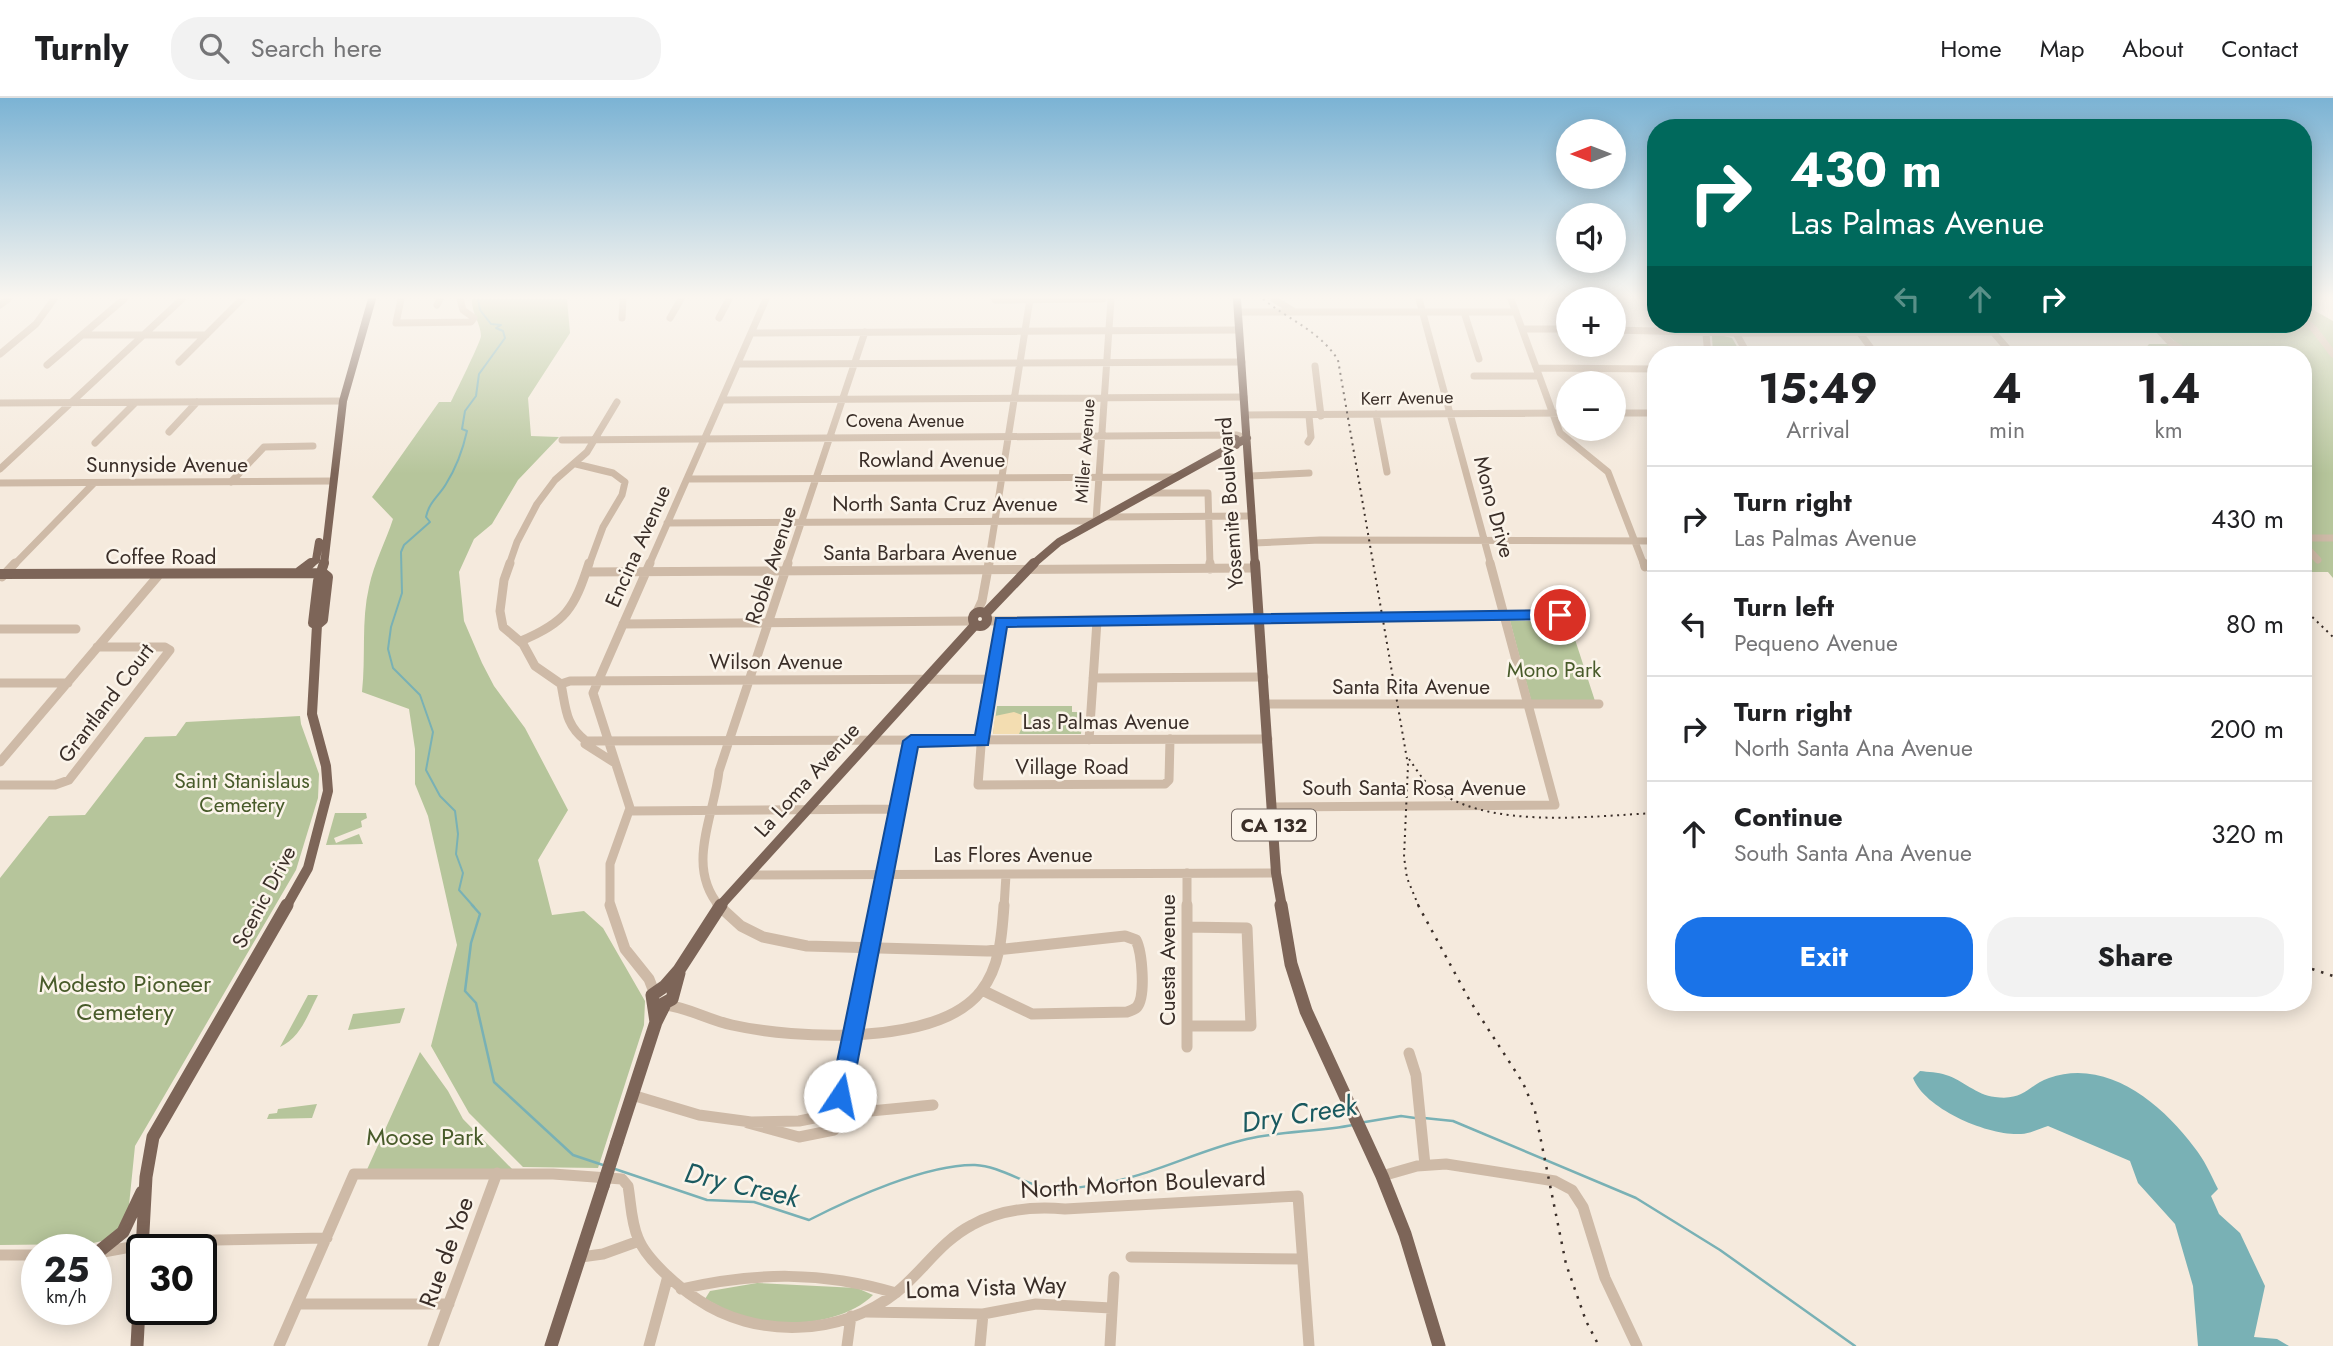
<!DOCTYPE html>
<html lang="en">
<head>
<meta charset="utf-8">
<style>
	body { margin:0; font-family:Jost,sans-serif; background:#f2f2f2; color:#202124; height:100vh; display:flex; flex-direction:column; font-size:26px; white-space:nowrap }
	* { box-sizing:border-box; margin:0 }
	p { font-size:23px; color:#757577 }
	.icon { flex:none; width:38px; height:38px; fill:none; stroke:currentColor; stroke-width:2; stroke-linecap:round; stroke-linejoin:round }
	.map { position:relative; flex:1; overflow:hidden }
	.details { position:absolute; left:1647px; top:248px; width:665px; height:665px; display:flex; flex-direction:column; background:#fff; border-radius:28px; box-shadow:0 4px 18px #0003 }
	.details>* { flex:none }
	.hud { position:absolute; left:1647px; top:21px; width:665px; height:214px; border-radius:28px; box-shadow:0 4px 18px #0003; background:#00695c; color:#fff; overflow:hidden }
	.needle { width:46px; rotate:270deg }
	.buttons { position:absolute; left:1556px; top:21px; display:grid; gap:14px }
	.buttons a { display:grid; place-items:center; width:70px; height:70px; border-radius:50%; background:#fff; box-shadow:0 4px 18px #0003; font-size:35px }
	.speed { position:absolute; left:21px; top:1136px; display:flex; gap:14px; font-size:35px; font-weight:700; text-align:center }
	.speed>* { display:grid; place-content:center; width:91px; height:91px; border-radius:50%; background:#fff; box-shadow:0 4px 18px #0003; line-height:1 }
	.speed small { font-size:18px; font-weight:400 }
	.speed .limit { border:4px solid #111; border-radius:10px; background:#fff; color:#111 }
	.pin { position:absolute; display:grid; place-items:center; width:60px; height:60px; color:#fff; margin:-30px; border:4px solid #fff; border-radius:50%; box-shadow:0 2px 7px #0007 }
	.me { position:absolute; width:77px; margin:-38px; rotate:11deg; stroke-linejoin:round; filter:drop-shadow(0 0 5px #0008) }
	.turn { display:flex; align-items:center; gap:24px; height:147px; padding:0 28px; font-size:32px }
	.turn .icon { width:91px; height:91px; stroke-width:2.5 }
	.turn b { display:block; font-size:49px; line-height:60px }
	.lanes { display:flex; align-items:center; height:66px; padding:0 28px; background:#0003; justify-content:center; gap:35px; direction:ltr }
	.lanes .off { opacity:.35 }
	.eta { display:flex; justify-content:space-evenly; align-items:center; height:119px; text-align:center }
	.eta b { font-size:42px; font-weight:700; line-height:49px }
	.primary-button { display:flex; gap:14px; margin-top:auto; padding:14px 28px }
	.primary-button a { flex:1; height:80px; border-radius:28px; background:#1a73e8; color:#fff; font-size:28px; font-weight:700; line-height:80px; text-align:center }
	.primary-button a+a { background:#f2f2f2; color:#202124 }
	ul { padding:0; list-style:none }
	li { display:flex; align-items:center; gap:21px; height:105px; padding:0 28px; border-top:2px solid #e0e0e0 }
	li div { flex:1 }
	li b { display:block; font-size:26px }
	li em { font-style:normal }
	header { display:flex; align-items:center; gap:42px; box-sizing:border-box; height:98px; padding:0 35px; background:#fff; border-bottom:2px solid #e0e0e0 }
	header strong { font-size:33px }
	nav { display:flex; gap:38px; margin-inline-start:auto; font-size:24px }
	.search { width:490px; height:63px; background:#f2f2f2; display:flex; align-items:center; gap:18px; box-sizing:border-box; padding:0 24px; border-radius:28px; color:#757577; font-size:26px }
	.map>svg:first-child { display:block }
	.green { fill:#b6c59b }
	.sand { fill:#f3ddb1 }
	.water { fill:#79b1b5 }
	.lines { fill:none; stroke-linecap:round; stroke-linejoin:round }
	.stream-far1 { stroke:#79b1b5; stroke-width:2 }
	.stream { stroke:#79b1b5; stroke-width:2.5 }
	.minor-far2 { stroke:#cebaa7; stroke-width:7 }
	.minor-far1 { stroke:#cebaa7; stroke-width:9 }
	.minor { stroke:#cebaa7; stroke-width:11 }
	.major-far2 { stroke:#7d6558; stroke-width:8 }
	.major-far1 { stroke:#7d6558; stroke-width:10 }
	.major { stroke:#7d6558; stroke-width:13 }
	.rail-far1 { stroke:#3a2e28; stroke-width:2; stroke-dasharray:2 4.5; stroke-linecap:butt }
	.rail { stroke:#3a2e28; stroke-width:2.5; stroke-dasharray:2.5 7; stroke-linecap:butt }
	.major-bridge { stroke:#7d6558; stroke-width:13 }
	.route { fill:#1a73e8; stroke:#114b97; stroke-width:2 }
	.labels { text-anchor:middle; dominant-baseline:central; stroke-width:5; stroke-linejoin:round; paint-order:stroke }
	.far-street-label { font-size:18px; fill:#3a2e28; stroke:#fbf4ea }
	.shield { fill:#fbf4ea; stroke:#746962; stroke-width:2 }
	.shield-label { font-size:19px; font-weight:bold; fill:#3a2e28 }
	.street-label { font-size:21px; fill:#3a2e28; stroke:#fbf4ea }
	.park-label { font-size:21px; fill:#485b2a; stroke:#fbf4ea }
	.near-park-label { font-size:24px; fill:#485b2a; stroke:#fbf4ea }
	.near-street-label { font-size:24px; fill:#3a2e28; stroke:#fbf4ea }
	.near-water-label { font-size:28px; font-style:italic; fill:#1a5a60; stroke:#fbf4ea }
</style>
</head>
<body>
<header>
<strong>Turnly</strong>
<div class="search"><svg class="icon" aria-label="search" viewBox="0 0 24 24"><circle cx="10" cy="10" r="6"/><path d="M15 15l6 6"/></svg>Search here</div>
<nav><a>Home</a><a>Map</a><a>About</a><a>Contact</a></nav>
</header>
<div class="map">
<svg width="2333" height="1248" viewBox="0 0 2333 1248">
	<rect width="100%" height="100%" fill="#f5eadd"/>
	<path class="green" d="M472,201H567L570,235L528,300L531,338L559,339L518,382L492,426L474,441L459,474L464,523L482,565L494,588L525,630L568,712L538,762L552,817L584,813L603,830L645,903L644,927L598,1070L523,1069L469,1015L431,948L457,847L428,718L415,686V651L409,611L362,594C366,559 361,523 369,489C374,465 386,443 393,421L372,399L439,304H451C455,296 481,243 481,238C481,225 471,215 472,201Z
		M2303,206L2333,223V480L2328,474H2310L2303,468V257H2198L2181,249L2156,226H2303Z
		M1715,236L1732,240L1742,257H1713L1712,238Z
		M2149,246H2168L2186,257H2127L2121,251H2145Z
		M1510,523H1569L1595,603L1531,602Z
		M997,608H1072V614H1083L1081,636H993Z
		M300,618L301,626L319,676L318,700L296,772L135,1048L128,1117L122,1129L102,1143L89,1146L0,1147V780L49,718L85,717L145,639L176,638L186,624Z
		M335,715H366L367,720L361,723L362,729L334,740L336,745L359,736L363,746L326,747Z
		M308,897H318C307,918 301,939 280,949Z
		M405,910L400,925L348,932L353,916Z
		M420,954L448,993L463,1021L516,1075L365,1076Z
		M317,1006L312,1020L267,1021L269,1016L277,1015L278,1011Z
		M757,1185L857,1190L873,1197C845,1225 787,1230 749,1222C735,1219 719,1207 705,1201L710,1193Z"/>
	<path class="sand" d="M1014,614L1022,617L1025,623L1019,636H993L995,618Z"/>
	<path class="water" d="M1920,973C1928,974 1938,974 1946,977C1963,982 1976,997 1995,999C2024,1003 2027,988 2049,980C2107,960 2161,1005 2194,1049C2204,1061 2211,1077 2218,1091L2211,1098L2219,1116L2240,1135L2265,1188L2254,1239L2277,1241L2289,1248H2198L2193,1188L2175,1126L2138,1085L2130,1063L2048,1028C2040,1030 2030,1036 2021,1036C1988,1038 1925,1011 1913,980Z"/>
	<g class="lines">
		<path class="stream-far1" d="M474,809L459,792L463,775L456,756L458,736L455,713L440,698L426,672L433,634L420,597L393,570L388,551L391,529L402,495L401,454L404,447L430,424L426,419C429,404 439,398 446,386C456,370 463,351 467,333L462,331L465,313L476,298L479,276L505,240L503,233L496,230L501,227L491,226L480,212L478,201"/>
		<path class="stream" d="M472,807L480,816L471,845L465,893L476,905L494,984L573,1057L603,1067
			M1424,1020L1453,1023L1636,1100L1720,1152L1855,1248
			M1365,1024L1401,1018L1415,1020
			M615,1071L707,1102L754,1104L809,1122C852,1100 927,1066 975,1067C1001,1068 1027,1088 1051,1091C1064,1093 1081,1089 1094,1087C1148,1080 1195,1053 1247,1041C1281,1033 1318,1034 1353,1027"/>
		<path class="minor-far2" d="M401,201L396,225L471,224L474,220L463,212L460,201
			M1274,201L1293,213
			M1419,201L1491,467
			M1511,201L1560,335L1608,374L1644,467
			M995,202L1103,201
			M0,207L8,201
			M437,207L440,201
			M1238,214H1516
			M1464,214L1479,261
			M622,220L623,201
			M670,220L681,201
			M719,220L729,201
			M2303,222L2314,231L2333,256
			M1705,226L1708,257
			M1731,226L1748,257
			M1986,226L2013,257
			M2155,228L2171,245L2192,257
			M1523,231H1568
			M1990,231H2157
			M1614,232L1735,235L1993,234
			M1859,234L1876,257
			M751,235L1238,232
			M82,237H206
			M0,256L36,226L54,201
			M179,264L242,201
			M738,266L1242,264
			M47,267L124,201
			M1315,268L1321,318
			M1537,270L1656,271
			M1474,278H1539
			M722,302L1244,299
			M0,305L343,303
			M1614,315H1656
			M1376,316L1387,374
			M1246,317L1568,315
			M169,334L197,304
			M562,342L1237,337L1247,340
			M1308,344L1311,339L1309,318
			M95,345L135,305
			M576,366L613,375L625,384L622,397L603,429L589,467
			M0,371L182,201
			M1250,378L1309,375
			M687,381L1177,379
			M231,384L264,349L313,348
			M0,385L333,383
			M1149,395H1208L1210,467
			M1104,419L1252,418
			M667,425L1096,423L1111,201
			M2303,440H2333
			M1254,445L1320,442L1656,443
			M2303,446L2318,462
			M14,467L94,385
			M509,467L517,444L537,406L555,382L587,354L617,304
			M649,467L766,201
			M787,467L865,234
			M988,467L1030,201"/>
		<path class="minor-far1" d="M510,465L504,482L500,513L503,529L523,546L535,568L561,586C566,610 565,627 586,643L585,646L615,665
			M1210,465V471
			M1644,465L1645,469
			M586,474L1255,470
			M2,479L15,465
			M976,516L982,503L989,465
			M988,523L1560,517
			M1001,524L981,648L978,687L1165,686L1169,682L1170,641
			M623,526L971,523
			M0,531H76
			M521,543C566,524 574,511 589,465
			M1093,580L1264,579
			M0,585H68
			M561,586L570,583L992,581
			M1266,606H1599
			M1089,642L1097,523
			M586,643L1268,641
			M0,664L158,478
			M0,687H55L69,682L170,552L165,549H97
			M1273,709L1555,707L1490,465
			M630,713L897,711
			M1187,775V809
			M750,777L1276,775
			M610,809V766L630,710L593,595L650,465
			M720,809C685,768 714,719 719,673L788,465
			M878,809L911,643
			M1004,809L1006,777"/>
		<path class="minor" d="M610,807L625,851L649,881L654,894
			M718,807L741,828L763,839L807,848L987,853L1125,838L1136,842C1142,854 1146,898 1137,909C1135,911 1130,913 1127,914L1032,916L982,892
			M1187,807V949
			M1187,829L1247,830L1251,928H1187
			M666,907C689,910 709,922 732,927C794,941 938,949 981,893C1000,869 1002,837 1004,807
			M1409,955L1416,977L1425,1067
			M632,997L699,1017L751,1024L799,1023L829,1017L933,1007
			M748,1025L799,1039L834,1032L878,807
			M1382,1078L1417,1068L1446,1066L1555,1083L1572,1092L1583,1109L1605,1180L1637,1248
			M98,1155L163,1143L327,1140
			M0,1157H37
			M581,1159L603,1156L639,1143
			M1131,1159L1302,1161
			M681,1191C755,1174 823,1173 896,1195
			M298,1206H449
			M866,1214L983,1216L1036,1206L1111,1210
			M279,1248L354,1076H553L622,1081L628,1088C631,1105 631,1124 638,1140C646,1161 678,1189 697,1201C755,1241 841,1239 897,1194C923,1173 941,1143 972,1127C1001,1111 1032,1108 1065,1111L1298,1098L1309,1248
			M433,1248L497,1075
			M649,1248L668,1178
			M847,1248L851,1218
			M980,1248L983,1216
			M1110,1248L1114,1179"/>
		<path class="major-far2" d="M1237,201L1255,467
			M1225,338L1236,341V347
			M309,467L316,462L319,444
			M324,467L343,303L372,201
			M1032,467L1059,444L1247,340"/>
		<path class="major-far1" d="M1255,465L1276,775L1282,809
			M299,474L311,465
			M0,476L323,475
			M973 521a7 7 0 1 1 14 0a7 7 0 1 1-14 0Z
			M985,516L1034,465
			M317,527L323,522L328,479L323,475
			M286,809L308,770L328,693L326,668L312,616L317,527L313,525L318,483L324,465
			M719,809L975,527"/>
		<path class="major" d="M1281,807L1291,866L1306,913L1382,1078L1405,1136L1439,1248
			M659,908L672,901L679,875
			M656,924L652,897L665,888L679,872L721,807
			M617,1044L656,924L664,908
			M142,1152L146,1079L153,1039L287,807
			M97,1155L123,1134L142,1094
			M137,1248L142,1154
			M551,1248L603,1088"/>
		<path class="rail-far1" d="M1263,201C1289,222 1320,233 1338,262L1408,667L1404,759L1407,780L1419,809
			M2303,510L2333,539
			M1409,661C1415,669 1421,680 1429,687C1485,733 1588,718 1656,715"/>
		<path class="rail" d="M1418,807L1470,903L1523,985L1535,1013L1566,1166L1586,1223L1599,1248
			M2303,868L2333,878"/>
		<path class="major-bridge" d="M603,1088L617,1044"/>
	</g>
	<linearGradient id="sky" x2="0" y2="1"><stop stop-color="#7bb3d4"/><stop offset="0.53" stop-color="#faf6f0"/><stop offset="1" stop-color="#faf6f0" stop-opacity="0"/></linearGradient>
	<rect width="2333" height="376" fill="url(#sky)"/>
	<path class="route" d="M1560,512L1568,517L1565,521L1007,529L988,647L918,649L851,998L848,1005L840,1007L833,1005L830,998L903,643L911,637H975L996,520Z"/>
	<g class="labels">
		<g class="far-street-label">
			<text transform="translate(1407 300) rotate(-1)">Kerr Avenue</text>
			<text x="905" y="323">Covena Avenue</text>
			<text transform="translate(1085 353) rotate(-86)">Miller Avenue</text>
		</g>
		<rect class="shield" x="1232" y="711.5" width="84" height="31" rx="5"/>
		<g class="shield-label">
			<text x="1274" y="727">CA 132</text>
		</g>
		<g class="street-label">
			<text x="932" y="362">Rowland Avenue</text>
			<text x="167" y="367">Sunnyside Avenue</text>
			<text transform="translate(1230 405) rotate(-94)">Yosemite Boulevard</text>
			<text x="945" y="406">North Santa Cruz Avenue</text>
			<text transform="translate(1494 409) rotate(75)">Mono Drive</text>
			<text transform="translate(638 448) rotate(-66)">Encina Avenue</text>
			<text x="920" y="455">Santa Barbara Avenue</text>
			<text x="161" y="459">Coffee Road</text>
			<text transform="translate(771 467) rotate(-72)">Roble Avenue</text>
			<text x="776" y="564">Wilson Avenue</text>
			<text x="1411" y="589">Santa Rita Avenue</text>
			<text transform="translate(106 605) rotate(-53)">Grantland Court</text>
			<text x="1106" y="624">Las Palmas Avenue</text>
			<text x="1072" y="669">Village Road</text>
			<text transform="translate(807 682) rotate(-48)">La Loma Avenue</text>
			<text x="1414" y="690">South Santa Rosa Avenue</text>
			<text x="1013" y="757">Las Flores Avenue</text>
			<text transform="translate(264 799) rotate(-62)">Scenic Drive</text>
			<text transform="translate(1168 862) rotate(-90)">Cuesta Avenue</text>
		</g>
		<g class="park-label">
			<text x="1554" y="572">Mono Park</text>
			<text x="242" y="683">Saint Stanislaus<tspan x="242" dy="24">Cemetery</tspan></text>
		</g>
		<g class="near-park-label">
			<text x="125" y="885">Modesto Pioneer<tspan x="125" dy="28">Cemetery</tspan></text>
			<text x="425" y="1038">Moose Park</text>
		</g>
		<g class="near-street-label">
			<text transform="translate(1143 1085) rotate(-3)">North Morton Boulevard</text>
			<text transform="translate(446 1154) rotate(-70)">Rue de Yoe</text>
			<text transform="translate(986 1189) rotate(-2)">Loma Vista Way</text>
		</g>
		<g class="near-water-label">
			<text transform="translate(1299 1016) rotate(-9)">Dry Creek</text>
			<text transform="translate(742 1087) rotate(13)">Dry Creek</text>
		</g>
	</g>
</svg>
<div class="buttons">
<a><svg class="needle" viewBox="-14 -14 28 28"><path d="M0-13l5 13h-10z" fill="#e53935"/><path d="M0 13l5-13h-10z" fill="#757577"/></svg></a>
<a><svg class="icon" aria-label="sound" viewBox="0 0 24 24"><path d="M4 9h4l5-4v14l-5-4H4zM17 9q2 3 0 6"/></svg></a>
<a>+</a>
<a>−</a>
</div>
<div class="speed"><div>25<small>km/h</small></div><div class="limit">30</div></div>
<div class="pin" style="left:1560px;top:517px;background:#d93025"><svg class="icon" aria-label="arrive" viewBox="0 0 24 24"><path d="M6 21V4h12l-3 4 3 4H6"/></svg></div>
<svg class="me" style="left:840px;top:998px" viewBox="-20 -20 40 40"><circle r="19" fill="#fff"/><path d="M0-13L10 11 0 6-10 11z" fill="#1a73e8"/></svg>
<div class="hud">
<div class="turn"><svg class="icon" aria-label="right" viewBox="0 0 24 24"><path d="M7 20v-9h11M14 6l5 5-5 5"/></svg><div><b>430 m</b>Las Palmas Avenue</div></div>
<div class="lanes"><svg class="icon off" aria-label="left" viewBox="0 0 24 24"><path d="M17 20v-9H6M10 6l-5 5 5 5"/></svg><svg class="icon off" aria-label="ahead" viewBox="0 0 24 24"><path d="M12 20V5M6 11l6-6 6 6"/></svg><svg class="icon" aria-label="right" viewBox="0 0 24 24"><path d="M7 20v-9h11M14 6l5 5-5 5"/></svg></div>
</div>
<section class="details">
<div class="eta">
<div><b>15:49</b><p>Arrival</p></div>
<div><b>4</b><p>min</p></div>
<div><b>1.4</b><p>km</p></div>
</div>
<ul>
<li><svg class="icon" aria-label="right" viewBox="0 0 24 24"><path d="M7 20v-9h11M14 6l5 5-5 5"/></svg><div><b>Turn right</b><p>Las Palmas Avenue</p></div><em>430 m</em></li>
<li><svg class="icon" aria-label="left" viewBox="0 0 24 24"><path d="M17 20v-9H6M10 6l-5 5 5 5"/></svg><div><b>Turn left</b><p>Pequeno Avenue</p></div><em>80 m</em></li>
<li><svg class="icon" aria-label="right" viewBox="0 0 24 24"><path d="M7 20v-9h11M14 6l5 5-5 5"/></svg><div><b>Turn right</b><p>North Santa Ana Avenue</p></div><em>200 m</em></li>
<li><svg class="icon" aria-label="ahead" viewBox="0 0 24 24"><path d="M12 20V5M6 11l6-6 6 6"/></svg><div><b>Continue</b><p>South Santa Ana Avenue</p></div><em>320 m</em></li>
</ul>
<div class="primary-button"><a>Exit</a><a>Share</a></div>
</section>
</div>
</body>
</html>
